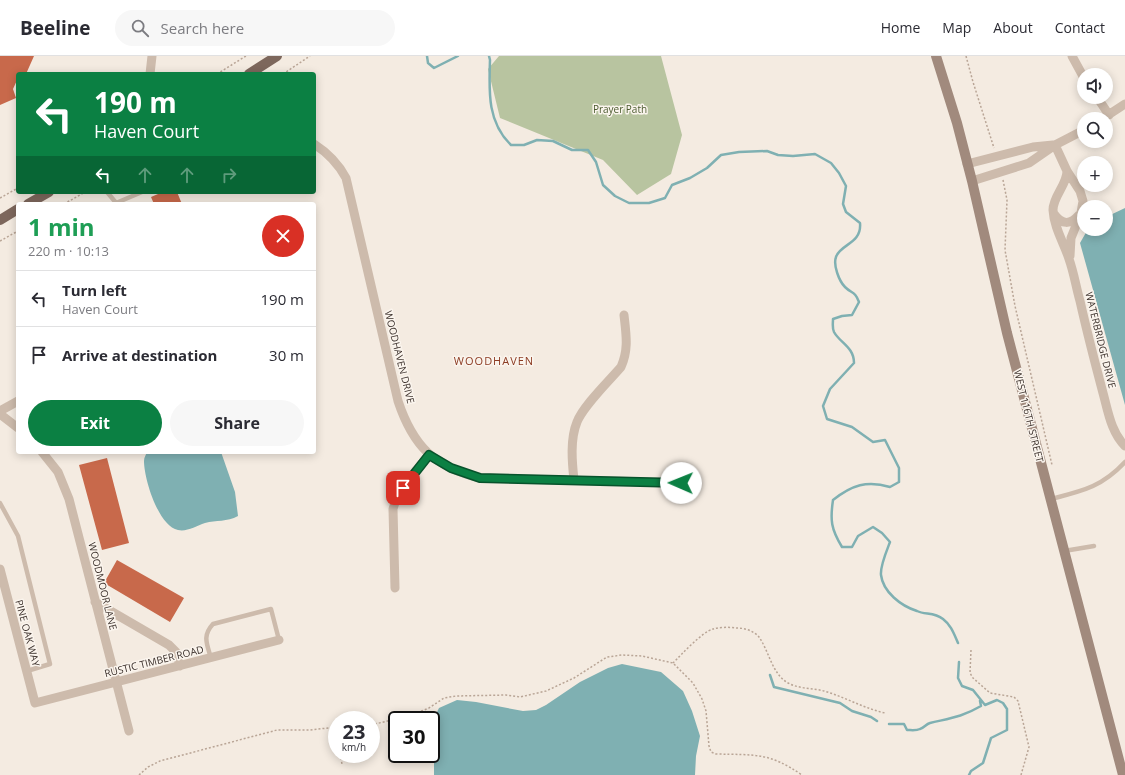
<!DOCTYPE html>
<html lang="en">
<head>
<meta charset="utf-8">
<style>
	body { margin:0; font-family:"Open Sans",sans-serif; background:#f7f7f7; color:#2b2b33; height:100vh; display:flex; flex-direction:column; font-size:15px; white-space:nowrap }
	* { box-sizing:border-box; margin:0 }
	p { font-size:13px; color:#7c7c81 }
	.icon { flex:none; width:22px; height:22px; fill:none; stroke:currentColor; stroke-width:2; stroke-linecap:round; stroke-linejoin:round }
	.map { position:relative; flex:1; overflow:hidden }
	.side { position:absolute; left:16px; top:146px; width:300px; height:252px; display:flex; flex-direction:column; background:#fff; border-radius:4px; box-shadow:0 2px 10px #0003 }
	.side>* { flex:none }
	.top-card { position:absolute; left:16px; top:16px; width:300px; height:122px; border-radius:4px; box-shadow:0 2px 10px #0003; background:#0b8043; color:#fff; overflow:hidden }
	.controls { position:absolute; left:1077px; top:12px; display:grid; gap:8px }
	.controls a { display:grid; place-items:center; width:36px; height:36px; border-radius:50%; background:#fff; box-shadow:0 2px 10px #0003; font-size:20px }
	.speed { position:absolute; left:328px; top:655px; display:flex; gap:8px; font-size:20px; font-weight:700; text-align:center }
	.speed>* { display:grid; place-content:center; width:52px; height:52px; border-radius:50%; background:#fff; box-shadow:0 2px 10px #0003; line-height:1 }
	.speed small { font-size:10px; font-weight:400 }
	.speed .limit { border:2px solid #111; border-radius:6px; background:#fff; color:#111 }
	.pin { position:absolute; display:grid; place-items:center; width:34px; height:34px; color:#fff; margin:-17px; border-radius:8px; box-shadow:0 2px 6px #0006 }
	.me { position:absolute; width:44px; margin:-22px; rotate:271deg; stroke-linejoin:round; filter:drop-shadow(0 0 3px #0008) }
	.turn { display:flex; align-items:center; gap:14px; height:84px; padding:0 12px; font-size:18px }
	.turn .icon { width:52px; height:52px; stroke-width:2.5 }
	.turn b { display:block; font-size:28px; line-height:34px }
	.lanes { display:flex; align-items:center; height:38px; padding:0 12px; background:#0003; justify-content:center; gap:20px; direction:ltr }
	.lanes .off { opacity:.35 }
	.round { display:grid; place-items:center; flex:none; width:42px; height:42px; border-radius:21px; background:#f7f7f7 }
	.headline { display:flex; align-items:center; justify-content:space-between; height:68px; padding:0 12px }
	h1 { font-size:24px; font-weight:700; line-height:30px; color:#1e9e55 }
	.cta { display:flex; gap:8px; margin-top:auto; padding:8px 12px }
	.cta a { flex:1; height:46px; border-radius:24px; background:#0b8043; color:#fff; font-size:16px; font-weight:700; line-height:46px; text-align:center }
	.cta a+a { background:#f7f7f7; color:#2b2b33 }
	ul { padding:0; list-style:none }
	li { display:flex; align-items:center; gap:12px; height:56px; padding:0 12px; border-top:1px solid #e1e1e2 }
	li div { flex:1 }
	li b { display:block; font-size:15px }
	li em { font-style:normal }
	header { display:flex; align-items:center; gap:24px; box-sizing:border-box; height:56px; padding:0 20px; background:#fff; border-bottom:1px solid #e1e1e2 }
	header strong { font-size:19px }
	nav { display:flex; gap:22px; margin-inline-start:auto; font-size:14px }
	.search { width:280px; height:36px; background:#f7f7f7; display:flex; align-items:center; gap:10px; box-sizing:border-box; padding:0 14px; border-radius:22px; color:#7c7c81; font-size:15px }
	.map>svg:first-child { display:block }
	.green { fill:#b8c4a0 }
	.water { fill:#7fb0b2 }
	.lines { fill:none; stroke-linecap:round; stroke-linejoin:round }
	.stream { stroke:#7fb0b2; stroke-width:2.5 }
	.building { fill:#c8694b }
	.path { stroke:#b9a596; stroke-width:1.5; stroke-dasharray:2 2; stroke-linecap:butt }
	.lane { stroke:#cdbbac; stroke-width:4.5 }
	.street { stroke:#cdbbac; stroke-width:9 }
	.secondary { stroke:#a18a7d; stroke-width:10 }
	.primary { stroke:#7d675c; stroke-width:10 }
	.route-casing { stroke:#07532c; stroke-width:10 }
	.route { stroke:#0b8043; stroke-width:7 }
	.labels { text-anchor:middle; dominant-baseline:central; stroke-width:3; stroke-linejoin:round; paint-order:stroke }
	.park-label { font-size:10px; fill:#4a5a2e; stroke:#fbf5ee }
	.street-label { font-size:10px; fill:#3b302b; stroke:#fbf5ee }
	.neighbourhood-label { font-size:11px; letter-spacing:1px; fill:#8c3b22; stroke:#fbf5ee }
</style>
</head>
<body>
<header>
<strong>Beeline</strong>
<div class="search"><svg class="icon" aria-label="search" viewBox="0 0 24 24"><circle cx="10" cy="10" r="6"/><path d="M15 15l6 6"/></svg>Search here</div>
<nav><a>Home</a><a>Map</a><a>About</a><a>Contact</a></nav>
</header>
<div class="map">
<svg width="1125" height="719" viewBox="0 0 1125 719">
	<rect width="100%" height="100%" fill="#f4ebe1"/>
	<path class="green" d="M499,0H661L682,79L671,118L637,139L603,104L500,62L488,13Z"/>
	<path class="water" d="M1125,152V349L1080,187L1088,173H1106V161Z
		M147,396H221L235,436L238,460C227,466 216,464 205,467C196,470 187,476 178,474C158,470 144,422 144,405C144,401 146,399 147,396Z
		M622,608L661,616L683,635L692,655L700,680L696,700L695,719H434V685L431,668L439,652L457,644L476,646L523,655L536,654L546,649L580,626L608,612Z"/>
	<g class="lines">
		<path class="stream" d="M427,0L428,7L434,12L458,0
			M489,0L490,4C489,35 487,66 511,89H524L537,84L553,85L572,94H588L596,106L603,129L615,140L629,147H649L665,142L672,129L690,122L707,112L721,99L739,96L767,95L778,99L793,100L815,98L831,107L839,117L846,130L843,148L846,156L860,167C862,188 840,188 836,201C833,209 839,225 845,231C852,238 855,235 859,246L852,259L842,260L833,263C833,267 832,272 834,276C840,287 854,291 854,307L830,333L823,350L827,363L852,371L873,386L885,384L899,412V426L890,431C867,424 852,429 833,444C830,464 831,473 842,491H852L858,480L873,471L882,477L890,486C887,494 880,510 881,519C883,536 901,550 917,555C925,559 934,556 943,563C951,569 954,578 958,587
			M959,606L958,622L962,630L973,634L985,649L997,644L1003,647L1007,653V674L991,682L983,707L971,715L969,719
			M770,619L774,631L840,647L852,655L871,661L877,665
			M889,668H904L907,674C911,674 916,675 920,673C924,672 926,668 930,667C951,662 962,661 981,650L980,645"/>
	</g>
	<path class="building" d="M0,0H34L26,18H18V22L13,33L16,42L0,49Z
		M157,136H177L182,148H154L151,141L158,138Z
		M107,402L129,487L102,494L79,409Z
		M117,504L184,542L170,566L104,527Z"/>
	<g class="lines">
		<path class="path" d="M966,0L973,26L994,92
			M217,18L246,0
			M283,18L310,0
			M1003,124L1007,144L1005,194L1015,250L1052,409
			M0,142L18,132
			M64,148L85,136
			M0,185L18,175
			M971,594L970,617L973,622L990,637L1014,641L1018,645L1029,691L1021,719
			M673,607C681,599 702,576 713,573C720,571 729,571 737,572C745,572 754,575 759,581C769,595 772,618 788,627C799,633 813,632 824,635C845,641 863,652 885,657
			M371,669L412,659L429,652L444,642L456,640L506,639L520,641L546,635L574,622L607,601L622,599L642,600L673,607L693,627L702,643L706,655L709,690L711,696L716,698C754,699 769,696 802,719
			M340,698L342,708
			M139,719L148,711L160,705L277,674H310L337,671"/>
		<path class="lane" d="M107,136L117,148
			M116,147L142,136
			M1051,443C1082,435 1102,431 1125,406
			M0,447L18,480L50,608L27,615
			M1064,495L1094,490
			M211,602C207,588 202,580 213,568L271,553L279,584"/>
		<path class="street" d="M1072,0L1084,22
			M150,18L152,0
			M1097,41L1109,59
			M1102,63L1125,48
			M314,88C328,97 338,107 346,122L398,345C413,390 434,411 480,422L696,427
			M1055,89L1067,115L1080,135L1083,145L1081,157L1071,182L1070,200
			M967,108L1033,91L1053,89
			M1067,115C1067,129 1053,140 1053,154C1054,172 1064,187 1069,203C1074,217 1076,231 1080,245C1087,276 1095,307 1103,337C1108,355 1111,376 1125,390
			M972,125L1029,107L1055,89L1084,74
			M1054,158C1062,169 1070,169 1079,159
			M0,355L18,345
			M0,358L18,372
			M42,396L58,416L69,443L129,675
			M574,424C572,406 570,383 577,366C583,350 609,325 621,311C629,293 626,278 624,259
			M0,513L35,647L279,584
			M395,532L393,453C398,433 416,415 429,399
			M95,546L169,589L176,596L180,610"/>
		<path class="secondary" d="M936,0L957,67L972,125L1007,277L1123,719"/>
		<path class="primary" d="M249,18L277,0
			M28,148L49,136
			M0,164L18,153"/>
	</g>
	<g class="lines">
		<g class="route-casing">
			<path id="route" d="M403,432L429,399L451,412L480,422L681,427"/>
		</g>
		<use href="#route" class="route"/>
	</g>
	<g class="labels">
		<g class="park-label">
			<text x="620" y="53">Prayer Path</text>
		</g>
		<g class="street-label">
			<text transform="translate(1101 284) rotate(76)">WATERBRIDGE DRIVE</text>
			<text transform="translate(400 301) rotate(76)">WOODHAVEN DRIVE</text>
			<text transform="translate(1029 360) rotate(76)">WEST 116TH STREET</text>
			<text transform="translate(103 530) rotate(76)">WOODMOOR LANE</text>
			<text transform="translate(28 577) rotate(75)">PINE OAK WAY</text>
			<text transform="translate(154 605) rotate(-14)">RUSTIC TIMBER ROAD</text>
		</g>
		<g class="neighbourhood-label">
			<text x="494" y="304">WOODHAVEN</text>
		</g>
	</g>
</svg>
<div class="controls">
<a><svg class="icon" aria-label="sound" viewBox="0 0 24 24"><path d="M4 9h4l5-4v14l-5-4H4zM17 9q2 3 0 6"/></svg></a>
<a><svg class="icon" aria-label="search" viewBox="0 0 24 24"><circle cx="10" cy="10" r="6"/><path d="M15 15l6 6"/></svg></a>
<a>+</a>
<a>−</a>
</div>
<div class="speed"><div>23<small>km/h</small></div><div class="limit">30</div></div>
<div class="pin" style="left:403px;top:432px;background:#d93025"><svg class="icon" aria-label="arrive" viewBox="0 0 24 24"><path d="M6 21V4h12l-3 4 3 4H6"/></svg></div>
<svg class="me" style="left:681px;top:427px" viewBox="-20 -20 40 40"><circle r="19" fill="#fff"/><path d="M0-13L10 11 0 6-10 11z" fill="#0b8043"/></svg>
<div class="top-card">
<div class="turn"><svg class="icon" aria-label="left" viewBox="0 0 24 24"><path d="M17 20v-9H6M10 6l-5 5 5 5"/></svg><div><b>190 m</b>Haven Court</div></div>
<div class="lanes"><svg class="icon" aria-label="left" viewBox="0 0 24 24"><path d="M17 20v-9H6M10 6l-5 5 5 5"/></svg><svg class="icon off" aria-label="ahead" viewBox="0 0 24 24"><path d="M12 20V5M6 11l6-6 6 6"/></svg><svg class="icon off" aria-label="ahead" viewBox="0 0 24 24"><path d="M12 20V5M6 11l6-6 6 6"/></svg><svg class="icon off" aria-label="right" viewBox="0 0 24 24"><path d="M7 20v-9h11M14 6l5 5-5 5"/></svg></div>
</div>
<section class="side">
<div class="headline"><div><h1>1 min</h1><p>220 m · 10:13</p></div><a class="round" style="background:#d93025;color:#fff"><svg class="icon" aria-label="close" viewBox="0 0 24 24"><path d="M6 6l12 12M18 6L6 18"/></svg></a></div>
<ul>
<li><svg class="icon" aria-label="left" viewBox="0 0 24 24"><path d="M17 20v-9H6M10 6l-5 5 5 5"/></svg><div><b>Turn left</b><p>Haven Court</p></div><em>190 m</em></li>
<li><svg class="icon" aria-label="arrive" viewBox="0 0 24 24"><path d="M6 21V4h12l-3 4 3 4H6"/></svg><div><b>Arrive at destination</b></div><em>30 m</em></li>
</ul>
<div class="cta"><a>Exit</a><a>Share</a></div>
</section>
</div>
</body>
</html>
